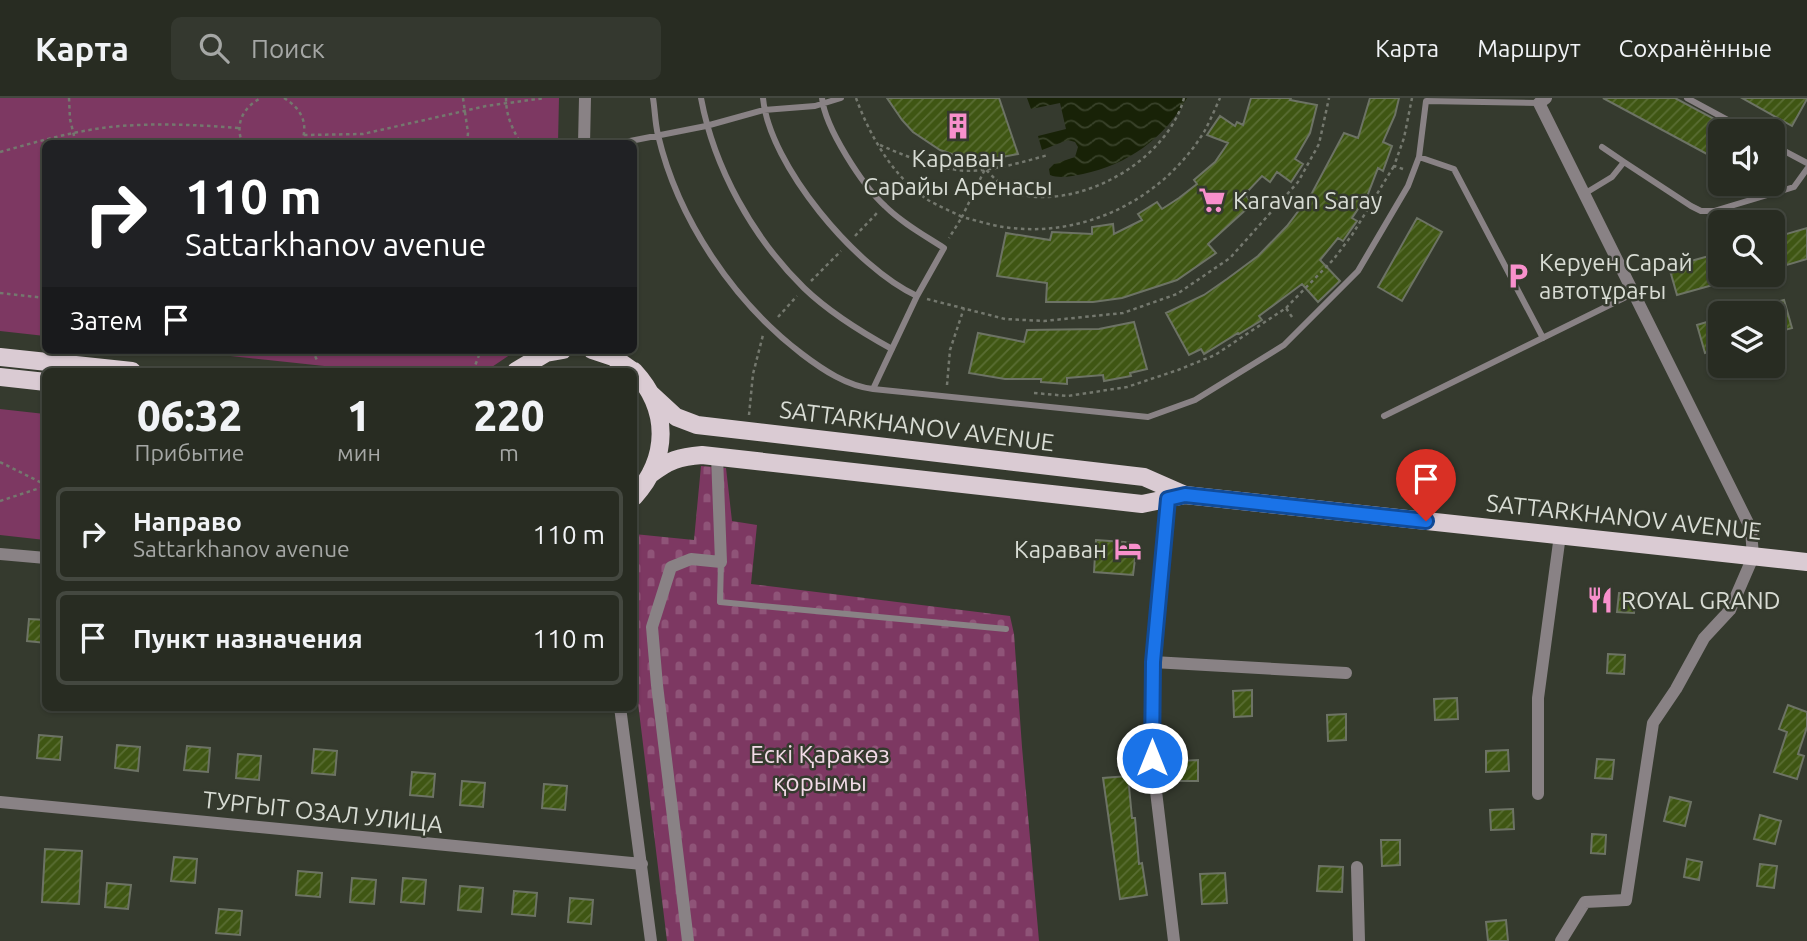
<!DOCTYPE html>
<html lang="ru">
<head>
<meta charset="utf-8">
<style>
	body { margin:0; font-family:Ubuntu,sans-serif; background:#34382f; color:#f1f3f6; height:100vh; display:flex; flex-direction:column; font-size:26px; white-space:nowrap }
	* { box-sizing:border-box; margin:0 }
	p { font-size:23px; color:#a5a7a5 }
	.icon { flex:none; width:38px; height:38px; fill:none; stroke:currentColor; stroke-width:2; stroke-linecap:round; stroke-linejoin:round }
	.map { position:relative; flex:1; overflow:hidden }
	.sheet { position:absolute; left:42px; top:270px; width:595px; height:343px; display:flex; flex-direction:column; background:#282c22; border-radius:10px; box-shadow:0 2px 5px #0004,0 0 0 2px #444840 }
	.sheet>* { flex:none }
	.hud { position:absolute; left:42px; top:42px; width:595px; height:214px; border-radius:10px; box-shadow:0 2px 5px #0004,0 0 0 2px #444840; background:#202124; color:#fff; overflow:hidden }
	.tools { position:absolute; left:1708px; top:21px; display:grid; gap:14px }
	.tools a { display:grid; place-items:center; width:77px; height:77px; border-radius:10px; background:#282c22; box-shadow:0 2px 5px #0004,0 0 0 2px #444840; font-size:35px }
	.pin { position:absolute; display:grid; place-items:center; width:60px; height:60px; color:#fff; margin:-72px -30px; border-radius:50% 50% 50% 0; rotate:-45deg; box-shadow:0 0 7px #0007 }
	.pin .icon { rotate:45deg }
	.me { position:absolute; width:77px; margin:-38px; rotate:0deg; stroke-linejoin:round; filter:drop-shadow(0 0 5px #0008) }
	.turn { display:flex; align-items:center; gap:24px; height:147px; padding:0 28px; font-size:32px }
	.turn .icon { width:91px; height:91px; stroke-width:2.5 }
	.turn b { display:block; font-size:49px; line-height:60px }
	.then { display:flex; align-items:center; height:66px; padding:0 28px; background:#0003; gap:14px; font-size:26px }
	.eta { display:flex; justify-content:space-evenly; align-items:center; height:119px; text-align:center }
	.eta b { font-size:42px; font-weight:800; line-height:49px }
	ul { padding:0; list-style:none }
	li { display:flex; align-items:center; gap:21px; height:94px; margin:0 14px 10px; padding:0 14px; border:4px solid #444840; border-radius:10px }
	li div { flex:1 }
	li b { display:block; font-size:26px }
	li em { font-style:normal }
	header { display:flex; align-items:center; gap:42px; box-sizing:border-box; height:98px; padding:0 35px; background:#282c22; border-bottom:2px solid #444840 }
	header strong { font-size:33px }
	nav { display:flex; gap:38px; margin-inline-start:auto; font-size:24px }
	.search { width:490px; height:63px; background:#34382f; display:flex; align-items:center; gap:18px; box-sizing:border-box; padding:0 24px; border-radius:10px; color:#a5a7a5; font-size:26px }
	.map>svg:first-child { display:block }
	.cemetery { fill:url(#cemetery-stones) }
	.park { fill:#7d3862 }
	.water { fill:url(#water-waves) }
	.building { fill:url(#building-hatch); stroke:#6d7365; stroke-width:2 }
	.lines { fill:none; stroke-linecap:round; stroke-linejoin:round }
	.path { stroke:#74786e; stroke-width:2.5; stroke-dasharray:3.5 3.5; stroke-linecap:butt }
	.lane { stroke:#898285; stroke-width:6 }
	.street { stroke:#898285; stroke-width:12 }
	.primary { stroke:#dacbd3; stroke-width:18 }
	.route-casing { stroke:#114b97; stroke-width:18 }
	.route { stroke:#1a73e8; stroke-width:12 }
	.labels { text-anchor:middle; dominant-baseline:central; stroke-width:5; stroke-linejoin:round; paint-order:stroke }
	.poi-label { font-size:24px; fill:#d8dcd4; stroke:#353a2e; text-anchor:start }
	.street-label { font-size:24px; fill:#d8dcd4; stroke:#353a2e }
	.park-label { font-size:24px; fill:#f2dbe7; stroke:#353a2e }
</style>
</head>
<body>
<header>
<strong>Карта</strong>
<div class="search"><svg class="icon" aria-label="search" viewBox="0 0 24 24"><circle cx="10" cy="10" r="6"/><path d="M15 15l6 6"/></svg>Поиск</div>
<nav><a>Карта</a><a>Маршрут</a><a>Сохранённые</a></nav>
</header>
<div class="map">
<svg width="1807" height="843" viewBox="0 0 1807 843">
	<defs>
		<pattern id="cemetery-stones" width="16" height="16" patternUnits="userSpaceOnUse" patternTransform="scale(1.75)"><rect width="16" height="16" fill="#7d3862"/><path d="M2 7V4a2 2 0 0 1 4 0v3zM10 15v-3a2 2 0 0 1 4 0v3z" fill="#8f5478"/></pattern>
		<pattern id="water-waves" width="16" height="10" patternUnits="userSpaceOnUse" patternTransform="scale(1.75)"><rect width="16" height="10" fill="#182207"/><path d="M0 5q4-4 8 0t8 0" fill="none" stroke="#39422a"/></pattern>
		<pattern id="building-hatch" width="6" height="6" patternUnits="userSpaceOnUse" patternTransform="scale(1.75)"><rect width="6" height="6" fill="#3f5613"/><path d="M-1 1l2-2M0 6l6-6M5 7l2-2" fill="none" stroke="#5a6e34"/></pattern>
	</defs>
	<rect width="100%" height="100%" fill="#353a2e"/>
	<path class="cemetery" d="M701,368L726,370L732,423L757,427L751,486L1010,518L1014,536L1022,649L1039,843H667L634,572V436L694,442Z"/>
	<path class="park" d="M0,0H559L558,45L46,46L45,238L0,233Z
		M175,252H517L486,273H371Z
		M0,311L45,316V442L0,437Z"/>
	<path class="water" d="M1027,0H1187C1165,40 1127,67 1083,76C1072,78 1060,81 1050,77L1049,71L1054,66L1075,59L1078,49L1075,44L1068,42L1042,52L1038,38L1066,31L1060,5L1031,11Z"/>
	<path class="building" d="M887,0H999L1018,56L986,62L955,57L940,52L913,34L902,22Z
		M1251,0H1291L1290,2L1317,7L1310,35L1295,61L1303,66L1291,84L1277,74L1270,84L1262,78L1245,96L1252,106L1208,146L1216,155L1177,182L1122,200L1093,204H1046L1047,185L997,178L1006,135L1050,142L1052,134L1092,136V129L1113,126L1114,136L1142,122L1138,116L1157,104L1162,111L1179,100L1197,86L1194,82L1215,64L1228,45L1207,37L1220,18L1235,28L1237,24L1243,27Z
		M1370,0H1399L1395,17L1383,44L1392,48L1383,73L1378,70L1368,96L1352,120L1357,123L1343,143L1338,140L1320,162L1340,183L1318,204L1302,186L1259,218L1262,222L1239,236L1238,235L1204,256L1201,251L1189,257L1166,215L1204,197L1227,181L1258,158L1287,128L1312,95L1344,35L1358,40Z
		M1603,0H1675L1720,24V63Z
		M1742,0H1807V1L1792,28Z
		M1417,120L1442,134L1402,203L1378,189Z
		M1807,130V161L1773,171V140Z
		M1720,155V185L1677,197L1669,169Z
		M1784,202L1792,230L1773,235V205Z
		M1720,220V250L1705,255L1697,227Z
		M1134,224L1147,271L1130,275L1131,278L1104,283L1103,277L1067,280V286L1041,284V281H1005L969,275L978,235L1024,244L1027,232L1099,231Z
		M1096,442L1137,445L1133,477L1094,474Z
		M1619,495L1636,496L1634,515L1617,514Z
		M29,521L46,522V545L27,543Z
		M1608,556L1625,557L1624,576L1607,575Z
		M1252,592V618L1234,619L1233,593Z
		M1457,600L1458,621L1435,622L1434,601Z
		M1788,607L1807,614V629L1798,656L1804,658L1797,681L1774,674L1787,634L1779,631Z
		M1346,616V642L1328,643L1327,617Z
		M39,637L62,639L60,662L37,660Z
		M117,647L140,649L138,673L115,670Z
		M187,648L210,650L208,674L184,672Z
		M314,651L337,653L335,677L312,675Z
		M1508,652L1509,673L1486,674V653Z
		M238,656L261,658L259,682L236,680Z
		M1597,661L1614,662L1612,681L1595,680Z
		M1198,662V683H1179V663Z
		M412,674L435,676L433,699L410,697Z
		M1128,678L1132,720H1135L1139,766L1142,765L1147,797L1120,801L1103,680Z
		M462,683L485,685L483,709L460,707Z
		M544,686L567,688L565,712L542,710Z
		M1670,699L1691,704L1685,728L1664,723Z
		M1513,711L1514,731L1491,732L1490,712Z
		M1760,717L1781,723L1775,746L1754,741Z
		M1592,736L1606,737L1605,756L1591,755Z
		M1381,742H1400V767L1382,768Z
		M45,751L82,753L79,806L42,804Z
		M174,759L197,761L195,785L171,783Z
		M1687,761L1702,764L1699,782L1684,779Z
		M1760,766L1777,768L1774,790L1757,788Z
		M1319,768L1343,769L1342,794L1317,793Z
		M298,773L322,775L320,799L296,797Z
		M1225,775L1227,805L1202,806L1200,776Z
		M352,780L376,782L374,806L350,804Z
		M403,780L426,782L424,806L401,804Z
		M107,785L131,787L128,811L105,809Z
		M460,788L483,790L481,814L458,812Z
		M514,793L537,795L535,818L512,816Z
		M570,800L593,802L591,826L568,824Z
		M219,811L242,813L240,837L216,835Z
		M1506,822L1508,843H1488L1486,824Z"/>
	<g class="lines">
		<path class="path" d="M69,0L70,21L76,46
			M284,0C302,11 309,26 301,46
			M463,0L468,35L467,46
			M506,0C506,18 512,30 521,46
			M856,0C870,38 893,79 928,102C938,108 951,113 962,119L949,140
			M1184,0C1167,64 1077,114 1014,95C1004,92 993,78 985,71L962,119C975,122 990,127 1003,129C1083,141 1162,102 1204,34C1210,23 1215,11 1220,0
			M304,37L363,36L486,8L545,0
			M243,46C234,27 243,9 261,0
			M880,47C905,58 930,68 957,72C983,76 1023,64 1048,57
			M0,54C40,43 80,31 121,28C160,25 200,27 239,30
			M1403,71L1394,68L1404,40L1412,0
			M891,100L907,84
			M855,138L877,115
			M811,183L841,153
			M0,195L46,200
			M927,201L1005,221L1044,223L1123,215L1177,196L1230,160L1298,84L1319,46L1329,0
			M1286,210L1333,162L1352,137L1394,68
			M778,219L797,198
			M312,252L317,262
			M473,273L481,252
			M947,287L950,252L964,210
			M1034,295L1068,298L1127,289L1178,272L1215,257L1286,210L1294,222
			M749,317L753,276L763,237
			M0,364L46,387
			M0,403L46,388"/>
		<path class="lane" d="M653,0C655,12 655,25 658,37C678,122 734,204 802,256C823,272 847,288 873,291
			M701,0C714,70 753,140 804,190C830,215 861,234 892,251
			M763,0C769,67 857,171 917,198
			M822,0C825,30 863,88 885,108C902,125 924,137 944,150L917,198L873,291L1148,319L1195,302L1284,247L1358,173L1408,88L1419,59L1426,3L1539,5
			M1687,0L1748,33
			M615,46L706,28L764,12L815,8L841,0
			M1773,47L1807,65
			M1602,49L1624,64
			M1419,59L1454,71L1543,240
			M1584,96L1612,79L1624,64L1691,108L1701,113H1714L1794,89L1807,71
			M1384,318L1632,196
			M721,464L720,504L1006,531"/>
		<path class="street" d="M1546,0L1539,5L1751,431L1753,459L1730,512L1704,540L1676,591L1653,625L1626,802L1585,804L1561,843
			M584,46L585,0
			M1168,401L1153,564L1152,660L1174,843
			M0,456L46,460
			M1153,564L1346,575
			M620,609L651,843
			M1538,696V600L1560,437
			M0,704L642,766
			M1357,769L1359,843
			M688,843L657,587L652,529L671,469L691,461L721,464L717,358"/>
		<path class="primary" d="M592,252L613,259L633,273
			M0,259L132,273
			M516,273L546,255L563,252
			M634,273C670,312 669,360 634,399
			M0,279L46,284
			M650,295L676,319L697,327L1144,379L1185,397L1807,464
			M651,376C669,362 679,359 702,357L1142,406L1185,397"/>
	</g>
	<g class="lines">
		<g class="route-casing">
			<path id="route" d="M1152,660L1153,564L1168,401L1185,397L1426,423"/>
		</g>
		<use href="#route" class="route"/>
	</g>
	<defs>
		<g id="building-bare" transform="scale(2.1)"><path d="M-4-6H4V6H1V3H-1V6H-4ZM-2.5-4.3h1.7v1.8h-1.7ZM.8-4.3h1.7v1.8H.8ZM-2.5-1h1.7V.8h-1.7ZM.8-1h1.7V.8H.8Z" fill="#f890cc" stroke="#353a2e" stroke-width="2.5" paint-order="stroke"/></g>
		<g id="supermarket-bare" transform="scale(2.1)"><path d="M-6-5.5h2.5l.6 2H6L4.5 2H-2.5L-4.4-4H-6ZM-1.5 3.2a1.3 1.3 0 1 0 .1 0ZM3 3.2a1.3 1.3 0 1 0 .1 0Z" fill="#f890cc" stroke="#353a2e" stroke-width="2.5" paint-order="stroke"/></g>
		<g id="parking-bare" transform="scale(2.1)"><path d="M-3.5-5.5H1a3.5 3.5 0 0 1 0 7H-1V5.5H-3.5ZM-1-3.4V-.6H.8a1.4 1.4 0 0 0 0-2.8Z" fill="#f890cc" stroke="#353a2e" stroke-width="2.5" paint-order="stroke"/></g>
		<g id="hotel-bare" transform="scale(2.1)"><path d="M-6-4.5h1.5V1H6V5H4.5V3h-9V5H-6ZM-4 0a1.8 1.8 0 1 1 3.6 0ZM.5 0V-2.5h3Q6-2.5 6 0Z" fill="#f890cc" stroke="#353a2e" stroke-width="2.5" paint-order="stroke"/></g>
		<g id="restaurant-bare" transform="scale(2.1)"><path d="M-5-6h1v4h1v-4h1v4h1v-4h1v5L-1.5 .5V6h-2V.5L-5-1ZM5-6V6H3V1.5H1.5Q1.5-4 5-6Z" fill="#f890cc" stroke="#353a2e" stroke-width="2.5" paint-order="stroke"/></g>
	</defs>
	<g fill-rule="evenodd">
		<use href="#building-bare" x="958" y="28"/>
		<use href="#supermarket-bare" x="1212" y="102"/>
		<use href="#parking-bare" x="1518" y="178"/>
		<use href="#hotel-bare" x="1128" y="451"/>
		<use href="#restaurant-bare" x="1600" y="502"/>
	</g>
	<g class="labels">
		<g class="poi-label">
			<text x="958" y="60" text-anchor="middle">Караван<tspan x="958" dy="28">Сарайы Аренасы</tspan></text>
			<text x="1233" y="102">Karavan Saray</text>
			<text x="1539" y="164">Керуен Сарай<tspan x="1539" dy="28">автотұрағы</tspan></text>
			<text x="1107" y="451" text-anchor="end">Караван</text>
			<text x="1621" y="502">ROYAL GRAND</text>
		</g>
		<g class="street-label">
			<text transform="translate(917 328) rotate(7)">SATTARKHANOV AVENUE</text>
			<text transform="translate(1624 419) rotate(6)">SATTARKHANOV AVENUE</text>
			<text transform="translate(323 714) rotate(6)">ТУРГЫТ ОЗАЛ УЛИЦА</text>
		</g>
		<g class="park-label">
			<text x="820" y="656">Ескі Қаракөз<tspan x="820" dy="28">қорымы</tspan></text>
		</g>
	</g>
</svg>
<div class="tools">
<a><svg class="icon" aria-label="sound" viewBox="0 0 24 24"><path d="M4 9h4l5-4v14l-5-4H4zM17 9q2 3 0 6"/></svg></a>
<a><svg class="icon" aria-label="search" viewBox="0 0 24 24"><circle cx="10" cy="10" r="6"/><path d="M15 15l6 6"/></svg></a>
<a><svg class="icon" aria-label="layers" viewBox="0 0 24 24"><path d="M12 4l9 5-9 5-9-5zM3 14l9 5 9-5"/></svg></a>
</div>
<div class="pin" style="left:1426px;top:423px;background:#d93025"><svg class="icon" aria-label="arrive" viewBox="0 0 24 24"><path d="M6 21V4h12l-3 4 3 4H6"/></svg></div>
<svg class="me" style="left:1152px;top:660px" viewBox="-20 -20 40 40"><circle r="17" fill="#1a73e8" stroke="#fff" stroke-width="3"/><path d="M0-11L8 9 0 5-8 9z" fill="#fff"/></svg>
<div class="hud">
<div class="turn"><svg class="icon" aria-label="right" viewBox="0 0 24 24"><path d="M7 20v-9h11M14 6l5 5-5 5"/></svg><div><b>110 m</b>Sattarkhanov avenue</div></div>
<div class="then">Затем<svg class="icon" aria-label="arrive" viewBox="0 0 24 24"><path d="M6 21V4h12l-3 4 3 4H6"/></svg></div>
</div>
<section class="sheet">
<div class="eta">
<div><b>06:32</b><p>Прибытие</p></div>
<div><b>1</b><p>мин</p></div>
<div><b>220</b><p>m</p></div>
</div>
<ul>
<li><svg class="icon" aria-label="right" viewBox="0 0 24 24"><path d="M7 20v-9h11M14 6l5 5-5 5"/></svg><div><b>Направо</b><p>Sattarkhanov avenue</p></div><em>110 m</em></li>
<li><svg class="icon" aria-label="arrive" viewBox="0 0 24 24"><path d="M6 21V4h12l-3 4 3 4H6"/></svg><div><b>Пункт назначения</b></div><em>110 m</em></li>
</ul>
</section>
</div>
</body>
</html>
